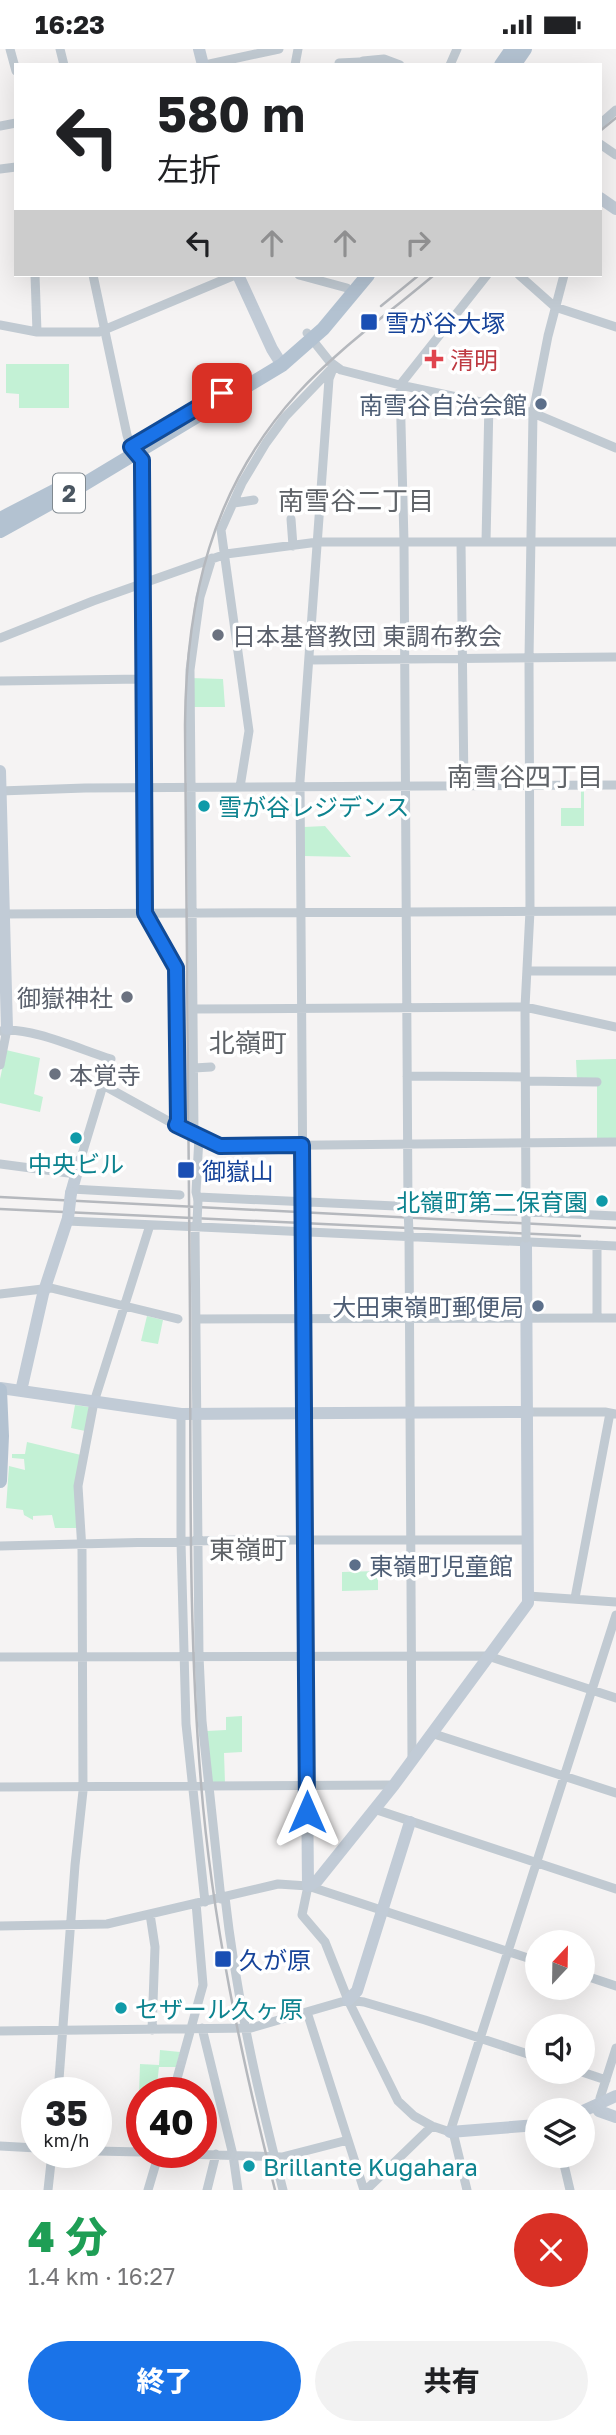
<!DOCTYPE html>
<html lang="ja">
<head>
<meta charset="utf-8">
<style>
	body { margin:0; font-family:"Golos Text","Noto Sans JP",sans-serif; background:#f2f2f2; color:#202124; height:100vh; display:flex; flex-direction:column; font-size:26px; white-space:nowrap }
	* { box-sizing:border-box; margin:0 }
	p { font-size:23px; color:#757577 }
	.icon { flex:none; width:38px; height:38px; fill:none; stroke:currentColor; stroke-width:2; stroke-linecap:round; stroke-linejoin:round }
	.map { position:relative; height:2141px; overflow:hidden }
	.panel { display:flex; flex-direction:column; background:#fff; flex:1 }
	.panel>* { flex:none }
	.hud { position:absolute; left:14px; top:14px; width:588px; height:214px; border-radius:0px; box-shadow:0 7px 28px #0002; background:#fff; color:#202124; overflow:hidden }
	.needle { width:46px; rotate:22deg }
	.tools { position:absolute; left:525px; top:1881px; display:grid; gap:14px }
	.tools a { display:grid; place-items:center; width:70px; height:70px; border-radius:50%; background:#fff; box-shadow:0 7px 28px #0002; font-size:35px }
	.speed { position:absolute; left:21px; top:2028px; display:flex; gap:14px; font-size:35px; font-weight:700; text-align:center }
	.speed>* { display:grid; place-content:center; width:91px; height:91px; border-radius:50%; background:#fff; box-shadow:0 7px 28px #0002; line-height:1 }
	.speed small { font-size:18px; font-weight:400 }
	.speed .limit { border:10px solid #d22; background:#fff; color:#111 }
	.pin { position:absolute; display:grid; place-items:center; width:60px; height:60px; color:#fff; margin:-30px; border-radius:14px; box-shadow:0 4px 10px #0006 }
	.me { position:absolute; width:77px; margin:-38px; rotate:0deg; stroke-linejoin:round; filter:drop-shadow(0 0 5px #0008) }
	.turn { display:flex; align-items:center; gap:24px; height:147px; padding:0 28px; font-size:32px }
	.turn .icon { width:91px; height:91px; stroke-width:2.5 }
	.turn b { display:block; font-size:49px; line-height:60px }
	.lanes { display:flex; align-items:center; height:66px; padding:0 28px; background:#0003; justify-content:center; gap:35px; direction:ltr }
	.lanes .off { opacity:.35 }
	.round { display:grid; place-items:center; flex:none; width:74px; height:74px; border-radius:37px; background:#f2f2f2 }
	.head { display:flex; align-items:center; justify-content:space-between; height:119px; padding:0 28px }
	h1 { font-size:42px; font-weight:800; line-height:52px; color:#1e9e55 }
	.cta { display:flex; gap:14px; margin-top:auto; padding:14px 28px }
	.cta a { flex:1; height:80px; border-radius:42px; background:#1a73e8; color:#fff; font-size:28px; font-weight:800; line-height:80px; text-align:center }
	.cta a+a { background:#f2f2f2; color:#202124 }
	.status { display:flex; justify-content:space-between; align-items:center; height:49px; padding:0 35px; background:#fff; direction:ltr }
	.status svg { height:19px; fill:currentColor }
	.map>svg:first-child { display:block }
	.green { fill:#c3f1d5 }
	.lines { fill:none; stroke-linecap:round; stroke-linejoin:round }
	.street { stroke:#c1cad2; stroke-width:9 }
	.secondary { stroke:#c1cbd6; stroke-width:12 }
	.primary { stroke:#b3c2d1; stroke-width:14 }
	.rail { stroke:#b5b8bd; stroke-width:2.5 }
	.street-bridge { stroke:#c1cad2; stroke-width:9 }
	.secondary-bridge { stroke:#c1cbd6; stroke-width:12 }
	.route-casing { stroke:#114b97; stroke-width:18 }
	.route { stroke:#1a73e8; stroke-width:12 }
	.transit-dot { fill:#1a4fb4; stroke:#fff; stroke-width:2.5 }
	.health-dot { fill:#e0444e; stroke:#fff; stroke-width:2.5 }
	.service-dot { fill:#5c6f8a; stroke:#fff; stroke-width:2.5 }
	.worship-dot { fill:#6b7280; stroke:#fff; stroke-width:2.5 }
	.culture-dot { fill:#0f9aa8; stroke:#fff; stroke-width:2.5 }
	.labels { text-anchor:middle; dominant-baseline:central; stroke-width:7; stroke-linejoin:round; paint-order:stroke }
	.shield { fill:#fff; stroke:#808990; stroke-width:2 }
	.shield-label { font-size:23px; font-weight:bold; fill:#4a5661 }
	.transit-label { font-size:24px; fill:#164399; stroke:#fff; text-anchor:start }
	.health-label { font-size:24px; fill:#be3a42; stroke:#fff; text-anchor:start }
	.service-label { font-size:24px; fill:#4e5e75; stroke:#fff; text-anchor:end }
	.worship-label { font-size:24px; fill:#5b616d; stroke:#fff; text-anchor:start }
	.culture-label { font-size:24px; fill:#0d838f; stroke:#fff; text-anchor:start }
	.neighbourhood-label { font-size:26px; fill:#5f6368; stroke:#fff }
</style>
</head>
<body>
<div class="status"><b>16:23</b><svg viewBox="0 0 49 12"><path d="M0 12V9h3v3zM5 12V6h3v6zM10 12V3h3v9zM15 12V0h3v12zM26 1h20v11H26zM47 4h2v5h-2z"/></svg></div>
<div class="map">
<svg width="616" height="2141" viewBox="0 0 616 2141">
	<rect width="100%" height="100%" fill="#f5f3f3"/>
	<path class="green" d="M6,315H69V359H19V345L6,344Z
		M190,629L223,630L225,658H191Z
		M581,738H584V777H561V759H581Z
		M325,777L351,808L304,807V778Z
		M6,1001L40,1009L34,1045L43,1048L40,1063L0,1054V1030Z
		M616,1010V1090H597V1032L577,1031L576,1011Z
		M147,1267L163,1271L158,1295L141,1292Z
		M75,1356L89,1358L85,1382L71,1379Z
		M27,1393L81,1406L78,1479H55L52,1466L33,1467V1471L24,1466L23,1461L6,1459L9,1417L25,1421L24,1410L12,1409V1405H25Z
		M378,1522V1541L342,1542V1523Z
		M242,1667V1703L224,1704L225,1734L209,1735L207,1682L226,1681V1668Z
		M160,2001L180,2003L176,2018H159L156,2044H139L140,2015L159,2016Z"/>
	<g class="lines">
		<path class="street" d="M10,0L16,22
			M60,0L64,16
			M363,12L384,10L400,16
			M339,14L360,13
			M205,16L279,0
			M295,16L298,0
			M450,16L457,0
			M600,75L616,61
			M0,77L16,74
			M600,95L616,106
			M0,120L16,118
			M35,226L37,283
			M93,226L127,386L131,398L142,411L145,864L176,919L178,1071L176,1076
			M299,226L347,239
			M519,226L555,258L616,278
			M0,276L37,283H99L235,226
			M307,284L330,313L341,321L400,336L533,364L616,399
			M234,454L254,451
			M291,470L293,497
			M461,493L464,737
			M486,493L489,353
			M0,589L93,552L226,505L318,493H616
			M310,611L616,608
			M0,632L143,630
			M240,738L249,682L221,481L242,434L266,394L285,368L333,318
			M0,742L85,739L616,736
			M0,865L616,862
			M527,922H616
			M194,960L525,958L616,978
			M0,982C30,977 81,1001 111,1010L80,1112
			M0,1016L7,980
			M194,1019L211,1018
			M407,1027L525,1028
			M525,1032L597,1033
			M103,1036L179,1078L220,1097L616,1093
			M194,1085L190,621L200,548L212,509
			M0,1115L76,1125
			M71,1140L180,1146
			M198,1148L616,1167
			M198,1151L196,1143L199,1088
			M303,1156L300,732L329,330L334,317
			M408,1160L404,493L400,336L487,226
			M526,1167L525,958L530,862L529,609L533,364L548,287L564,226
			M67,1172L616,1197
			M197,1174L195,1179L199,1607L202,1672L221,1850
			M409,1184L412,1710
			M0,1245L51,1239L178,1270
			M597,1269V1196
			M196,1270L616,1269
			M528,1363H605L616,1365
			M181,1365V1493L186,1675L205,1853
			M0,1497L236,1491H528
			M528,1547L616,1553
			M575,1549L610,1364
			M0,1608L488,1607L616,1649
			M431,1684L616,1744
			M0,1738L394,1736
			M374,1760L616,1840
			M308,1837L302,1866L325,1893L348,1951L398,2052L414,2067L432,2077L450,2083L616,1566
			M225,1848C236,1947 258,2044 283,2141
			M150,1865L155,1898L152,1981
			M0,1877L107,1875L278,1835L308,1837L537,1912
			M583,1926L616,1937
			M307,1963L364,2141
			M202,1979L233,2106L238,2141
			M0,1982L251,1979L348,1951L364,1953L425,1971L537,2008
			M582,2023L606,2031
			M58,2044L75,1816L83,1742L82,1501L78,1437L94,1353L150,1176
			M173,2044L203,1936L196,1854
			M602,2054L600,2049L616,1999
			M453,2083L467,2141
			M0,2097L37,2099
			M96,2102L142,2103
			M155,2104L282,2108L348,2091
			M562,2107L570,2141
			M48,2141L52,2104
			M148,2141L159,2104
			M207,2141L216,2105
			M366,2141L432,2077"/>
		<path class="secondary" d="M199,0L203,16
			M600,149L616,160
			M238,226L272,300L282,316
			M0,722L7,980
			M71,1144L80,1112
			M302,1181L308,1837L317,1832L394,1736L528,1554L526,1197
			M0,1339L181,1365L528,1363
			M21,1342L43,1245L68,1169
			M348,1951L357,1942L410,1773
			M596,2056L599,2062L616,2068
			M583,2062L616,2047
			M450,2083L537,2076"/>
		<path class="primary" d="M501,16L512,0
			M514,16L525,0
			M0,470L66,436
			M0,482L76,440L282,316L323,280L368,226
			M0,1341L2,1387L0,1432"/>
		<path class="rail" d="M600,82L616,69
			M381,257L419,226
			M0,1148L616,1179
			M0,1160L580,1187
			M275,2141C241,2008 212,1871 201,1734C188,1579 191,1423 190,1268C188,1070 187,873 185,676C186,551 211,440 297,345C338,300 388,265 434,226"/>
		<path class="street-bridge" d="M408,1160L409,1184
			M197,1174L198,1151
			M526,1189V1167"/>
		<path class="secondary-bridge" d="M68,1169L71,1144
			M302,1181L303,1156"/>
	</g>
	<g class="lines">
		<g class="route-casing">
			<path id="route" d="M222,344L131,398L142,411V418L145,864L176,919L178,1071L176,1076L220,1097L302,1096L307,1763"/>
		</g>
		<use href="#route" class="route"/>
	</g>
	<g class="transit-dot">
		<rect x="360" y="264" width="18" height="18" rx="3.5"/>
		<rect x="177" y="1112" width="18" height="18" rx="3.5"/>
		<rect x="214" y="1901" width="18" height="18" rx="3.5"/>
	</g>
	<path class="health-dot" d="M430.5 299.5h7v7h7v7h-7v7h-7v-7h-7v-7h7z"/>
	<g class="service-dot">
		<circle cx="541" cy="355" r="7"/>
		<circle cx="538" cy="1257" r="7"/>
		<circle cx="355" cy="1516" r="7"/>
	</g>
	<g class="worship-dot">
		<circle cx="218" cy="586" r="7"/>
		<circle cx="127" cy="948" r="7"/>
		<circle cx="55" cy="1025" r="7"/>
	</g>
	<g class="culture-dot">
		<circle cx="204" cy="757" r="7"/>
		<circle cx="76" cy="1089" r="7"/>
		<circle cx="602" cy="1152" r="7"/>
		<circle cx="121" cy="1959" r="7"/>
		<circle cx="249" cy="2117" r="7"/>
	</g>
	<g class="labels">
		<rect class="shield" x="53" y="424.5" width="32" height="39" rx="5"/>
		<g class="shield-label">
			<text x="69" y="444">2</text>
		</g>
		<g class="transit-label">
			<text x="385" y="273">雪が谷大塚</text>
			<text x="202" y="1121">御嶽山</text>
			<text x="239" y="1910">久が原</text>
		</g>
		<g class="health-label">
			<text x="450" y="310">清明</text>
		</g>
		<g class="service-label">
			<text x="527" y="355">南雪谷自治会館</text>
			<text x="524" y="1257">大田東嶺町郵便局</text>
			<text x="369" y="1516" text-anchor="start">東嶺町児童館</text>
		</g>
		<g class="worship-label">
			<text x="232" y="586">日本基督教団 東調布教会</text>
			<text x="113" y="948" text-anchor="end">御嶽神社</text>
			<text x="69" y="1025">本覚寺</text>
		</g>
		<g class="culture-label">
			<text x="218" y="757">雪が谷レジデンス</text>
			<text x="76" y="1114" text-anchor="middle">中央ビル</text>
			<text x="588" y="1152" text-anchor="end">北嶺町第二保育園</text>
			<text x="135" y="1959">セザール久ヶ原</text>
			<text x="263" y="2117">Brillante Kugahara</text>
		</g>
		<g class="neighbourhood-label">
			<text x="356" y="451">南雪谷二丁目</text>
			<text x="525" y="727">南雪谷四丁目</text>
			<text x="248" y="993">北嶺町</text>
			<text x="248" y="1500">東嶺町</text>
		</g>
	</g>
</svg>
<div class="tools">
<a><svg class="needle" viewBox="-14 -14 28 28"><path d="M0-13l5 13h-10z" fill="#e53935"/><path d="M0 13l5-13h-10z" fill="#757577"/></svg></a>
<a><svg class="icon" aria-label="sound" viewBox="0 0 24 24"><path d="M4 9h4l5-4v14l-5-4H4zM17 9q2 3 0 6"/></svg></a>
<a><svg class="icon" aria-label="layers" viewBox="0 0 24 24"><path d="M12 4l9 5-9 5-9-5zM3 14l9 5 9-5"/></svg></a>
</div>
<div class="speed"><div>35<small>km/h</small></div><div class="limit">40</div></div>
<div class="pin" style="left:222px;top:344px;background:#d93025"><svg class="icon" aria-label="arrive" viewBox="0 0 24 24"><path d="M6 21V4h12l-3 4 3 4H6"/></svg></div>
<svg class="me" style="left:307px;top:1763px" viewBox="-20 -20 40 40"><path d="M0-17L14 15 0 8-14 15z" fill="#1a73e8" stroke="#fff" stroke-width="4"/></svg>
<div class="hud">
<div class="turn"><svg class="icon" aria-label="left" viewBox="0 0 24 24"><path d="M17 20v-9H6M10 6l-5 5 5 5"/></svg><div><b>580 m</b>左折</div></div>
<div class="lanes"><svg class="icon" aria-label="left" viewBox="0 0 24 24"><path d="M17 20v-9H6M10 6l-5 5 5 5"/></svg><svg class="icon off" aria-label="ahead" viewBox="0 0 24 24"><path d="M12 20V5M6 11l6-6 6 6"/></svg><svg class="icon off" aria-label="ahead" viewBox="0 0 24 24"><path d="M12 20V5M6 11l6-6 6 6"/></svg><svg class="icon off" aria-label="right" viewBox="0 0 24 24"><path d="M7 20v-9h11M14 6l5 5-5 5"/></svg></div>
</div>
</div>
<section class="panel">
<div class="head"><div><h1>4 分</h1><p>1.4 km · 16:27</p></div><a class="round" style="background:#d93025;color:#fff"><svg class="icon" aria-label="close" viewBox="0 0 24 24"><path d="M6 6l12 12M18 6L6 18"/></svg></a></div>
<div class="cta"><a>終了</a><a>共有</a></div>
</section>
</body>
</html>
